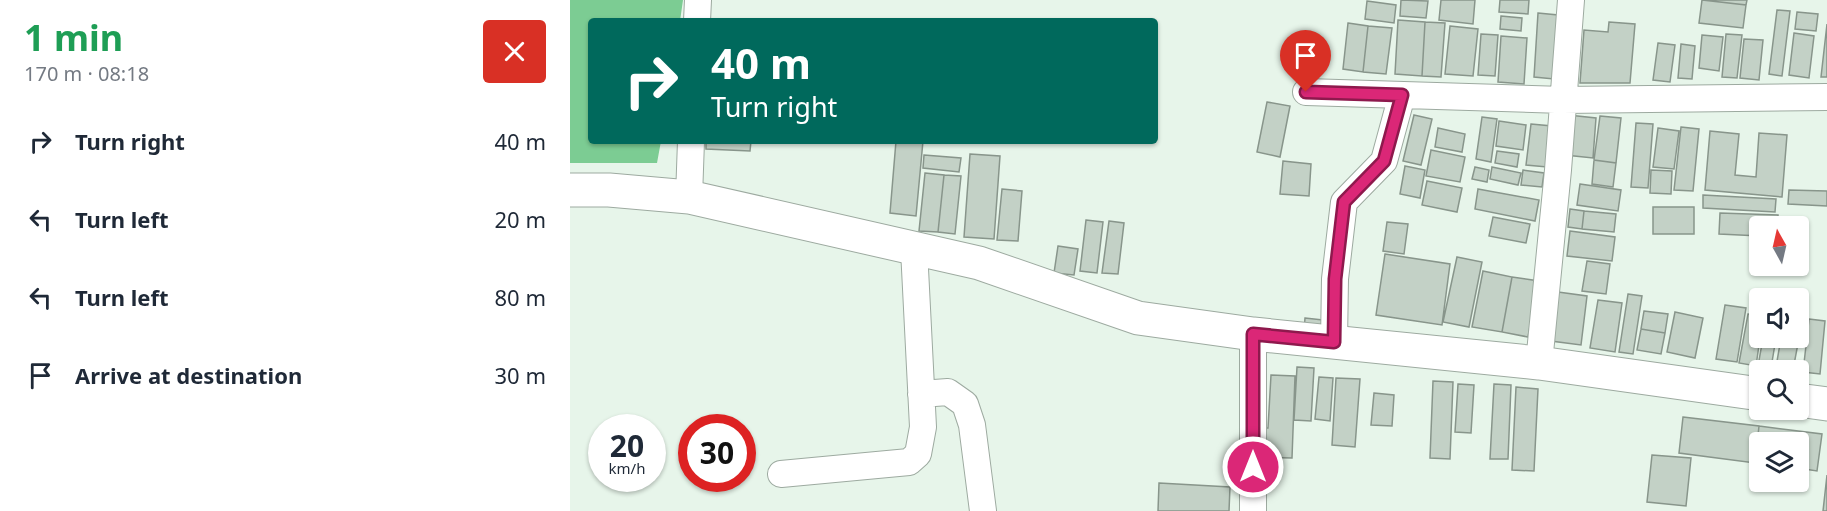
<!DOCTYPE html>
<html lang="en">
<head>
<meta charset="utf-8">
<style>
	body { margin:0; font-family:"Noto Sans",sans-serif; background:#f6f6f7; color:#1f2937; height:100vh; display:flex; flex-direction:column; font-size:22px; white-space:nowrap }
	* { box-sizing:border-box; margin:0 }
	p { font-size:20px; color:#747a83 }
	.icon { flex:none; width:33px; height:33px; fill:none; stroke:currentColor; stroke-width:2; stroke-linecap:round; stroke-linejoin:round }
	.map { position:relative; flex:1; overflow:hidden }
	.side { display:flex; flex-direction:column; background:#fff; width:570px }
	.side>* { flex:none }
	.hud { position:absolute; left:18px; top:18px; width:570px; height:126px; border-radius:6px; box-shadow:0 2px 4px #0004; background:#00695c; color:#fff; overflow:hidden }
	.needle { width:39px; rotate:352deg }
	.controls { position:absolute; left:1179px; top:216px; display:grid; gap:12px }
	.controls a { display:grid; place-items:center; width:60px; height:60px; border-radius:6px; background:#fff; box-shadow:0 2px 4px #0004; font-size:30px }
	.speed { position:absolute; left:18px; top:414px; display:flex; gap:12px; font-size:30px; font-weight:700; text-align:center }
	.speed>* { display:grid; place-content:center; width:78px; height:78px; border-radius:50%; background:#fff; box-shadow:0 2px 4px #0004; line-height:1 }
	.speed small { font-size:15px; font-weight:400 }
	.speed .limit { border:9px solid #d22; background:#fff; color:#111 }
	.pin { position:absolute; display:grid; place-items:center; width:51px; height:51px; color:#fff; margin:-62px -26px; border-radius:50% 50% 50% 0; rotate:-45deg; box-shadow:0 0 6px #0007 }
	.pin .icon { rotate:45deg }
	.me { position:absolute; width:66px; margin:-33px; rotate:0deg; stroke-linejoin:round; filter:drop-shadow(0 0 4px #0008) }
	.turn { display:flex; align-items:center; gap:21px; height:126px; padding:0 24px; font-size:27px }
	.turn .icon { width:78px; height:78px; stroke-width:2.5 }
	.turn b { display:block; font-size:42px; line-height:51px }
	.round { display:grid; place-items:center; flex:none; width:63px; height:63px; border-radius:6px; background:#f6f6f7 }
	.summary { display:flex; align-items:center; justify-content:space-between; height:102px; padding:0 24px }
	h1 { font-size:36px; font-weight:700; line-height:45px; color:#1e9e55 }
	ul { padding:0; list-style:none }
	li { display:flex; align-items:center; gap:18px; height:78px; padding:0 24px }
	li div { flex:1 }
	li b { display:block; font-size:22px }
	li em { font-style:normal }
	main { display:flex; flex:1; min-height:0 }
	.map>svg:first-child { display:block }
	.water { fill:#7ccc93 }
	.building { fill:#c3d1c6; stroke:#88958b; stroke-width:1.5 }
	.lines { fill:none; stroke-linecap:round; stroke-linejoin:round }
	.minor-casing { stroke:#9daaa0; stroke-width:28 }
	.secondary-casing { stroke:#9daaa0; stroke-width:35 }
	.minor { stroke:#fff; stroke-width:26 }
	.secondary { stroke:#fff; stroke-width:33 }
	.route-casing { stroke:#8e194d; stroke-width:15 }
	.route { stroke:#db2777; stroke-width:10 }
</style>
</head>
<body>
<main>
<section class="side">
<div class="summary"><div><h1>1 min</h1><p>170 m · 08:18</p></div><a class="round" style="background:#d93025;color:#fff"><svg class="icon" aria-label="close" viewBox="0 0 24 24"><path d="M6 6l12 12M18 6L6 18"/></svg></a></div>
<ul>
<li><svg class="icon" aria-label="right" viewBox="0 0 24 24"><path d="M7 20v-9h11M14 6l5 5-5 5"/></svg><div><b>Turn right</b></div><em>40 m</em></li>
<li><svg class="icon" aria-label="left" viewBox="0 0 24 24"><path d="M17 20v-9H6M10 6l-5 5 5 5"/></svg><div><b>Turn left</b></div><em>20 m</em></li>
<li><svg class="icon" aria-label="left" viewBox="0 0 24 24"><path d="M17 20v-9H6M10 6l-5 5 5 5"/></svg><div><b>Turn left</b></div><em>80 m</em></li>
<li><svg class="icon" aria-label="arrive" viewBox="0 0 24 24"><path d="M6 21V4h12l-3 4 3 4H6"/></svg><div><b>Arrive at destination</b></div><em>30 m</em></li>
</ul>
</section>
<div class="map">
<svg width="1257" height="511" viewBox="0 0 1257 511">
	<rect width="100%" height="100%" fill="#e7f5ea"/>
	<path class="water" d="M0,0H113L110,21H21V141H91L87,163H0Z"/>
	<path class="building" d="M831,0L858,1L856,18L830,16Z
		M871,0H905L903,24L869,20Z
		M930,0H959L958,14L929,12Z
		M1132,0L1176,5L1173,28L1129,23Z
		M1133,0H1177L1176,5Z
		M797,1L826,5L824,23L795,19Z
		M1207,10L1220,11L1212,76L1199,74Z
		M1227,12L1248,14L1246,31L1225,29Z
		M968,13L988,15L984,79L964,77Z
		M931,16L952,18L951,31L930,29Z
		M828,20L855,22L852,76L825,74Z
		M855,22L875,23L871,77L852,76Z
		M1039,22L1065,24L1060,83H1010L1014,30L1038,32Z
		M778,23L798,26L793,72L773,69Z
		M1257,24V77H1251Z
		M798,26L822,28L816,74L793,72Z
		M880,26L908,29L903,76L875,74Z
		M1224,33L1244,36L1239,78L1219,75Z
		M911,34L928,35L925,76L908,75Z
		M1156,34L1172,35L1167,78L1152,77Z
		M1132,35L1153,37L1149,71L1129,68Z
		M931,36L957,38L954,84L928,82Z
		M1174,39L1193,40L1189,80L1170,78Z
		M1088,43L1105,45L1100,82L1083,80Z
		M1111,44L1125,46L1122,79L1108,78Z
		M697,102L720,106L710,157L687,152Z
		M844,115L862,119L851,165L833,161Z
		M998,115L1026,118L1023,158L995,155Z
		M1030,116L1051,118L1046,163L1024,160Z
		M912,117L927,119L921,162L906,159Z
		M929,121L956,125L953,150L926,146Z
		M1066,123L1083,124L1078,188L1061,187Z
		M961,124L982,126L977,167L956,165Z
		M1111,127L1129,129L1123,191L1104,190Z
		M868,128L895,134L892,152L865,147Z
		M1088,128L1109,131L1104,169L1083,167Z
		M1140,131L1169,134L1165,175L1186,177L1189,133L1217,135L1212,197L1135,190Z
		M136,141H181L180,151L136,149Z
		M326,141H353L346,216L320,213Z
		M861,150L895,157L890,182L856,176Z
		M927,151L949,154L947,167L925,163Z
		M400,154L430,156L424,239L394,237Z
		M354,155L391,158L389,172L353,168Z
		M1024,160L1046,163L1043,187L1022,184Z
		M713,161L741,164L739,196L710,194Z
		M835,166L855,170L850,198L830,194Z
		M905,167L919,170L917,182L902,179Z
		M922,167L951,173L948,185L920,179Z
		M953,170L974,173L972,187L951,185Z
		M1081,170L1102,171L1101,194L1080,193Z
		M355,173L374,175L368,232L349,231Z
		M374,175L391,176L385,234L368,232Z
		M857,181L892,188L887,212L852,205Z
		M1010,184L1051,190L1048,211L1007,205Z
		M432,189L452,191L448,241L427,240Z
		M908,189L969,200L965,221L905,209Z
		M1219,190L1257,191V206L1218,204Z
		M1133,195L1206,199L1205,212L1133,208Z
		M1083,207H1124V234H1083Z
		M1000,209L1014,211L1012,229L998,227Z
		M1014,211L1046,214L1044,232L1012,229Z
		M1150,213L1208,215V226H1190V236L1149,234Z
		M923,217L960,224L956,243L919,236Z
		M516,220L533,222L527,273L510,271Z
		M539,221L554,223L548,274L532,273Z
		M817,222L838,224L834,254L813,251Z
		M1000,231L1045,237L1042,261L997,256Z
		M488,246L508,249L504,275L484,273Z
		M815,254L880,264L872,325L806,315Z
		M887,257L912,262L899,327L873,322Z
		M1017,261L1040,264L1036,294L1012,291Z
		M913,271L942,277L932,332L902,327Z
		M942,277L969,281L958,337L932,332Z
		M988,292L1017,296L1011,345L981,341Z
		M1058,294L1072,296L1063,354L1049,352Z
		M1028,300L1052,303L1045,352L1020,348Z
		M1155,305L1176,308L1167,362L1146,359Z
		M1074,311L1098,314L1095,333L1071,329Z
		M1105,312L1133,318L1125,358L1097,352Z
		M1178,314L1190,316V338L1186,366L1169,363Z
		M1228,316L1233,317L1223,370L1206,367L1211,338H1228Z
		M735,318L762,321L734,331Z
		M1239,319L1255,321L1250,374L1233,372Z
		M1071,329L1095,333L1091,354L1067,350Z
		M1193,338H1206L1201,368L1188,366Z
		M727,367L744,368L741,421L724,420Z
		M701,375L725,376L722,458L684,457L685,428H698Z
		M749,377L763,378L760,421L745,419Z
		M766,378L790,379L785,447L762,445Z
		M863,381L883,382L880,459L860,458Z
		M888,384L904,385L901,433L885,432Z
		M924,384L941,385L938,459H920Z
		M946,387L968,389L964,471L942,470Z
		M804,393L824,395L822,426L801,425Z
		M1113,417L1189,426L1185,463L1109,453Z
		M1189,426L1252,434L1247,471L1228,468V442H1190V463H1185Z
		M1082,455L1121,458L1116,506L1077,502Z
		M1257,475V511H1253Z
		M589,483L660,487L659,511H588Z"/>
	<g class="lines">
		<g class="minor-casing">
			<path id="minor" d="M127,21L128,0
				M736,92L993,100L1257,97
				M119,197L121,141
				M683,334V511
				M764,342L765,279L774,202L814,161L832,95
				M969,363L988,170L1001,0
				M351,394L378,392L395,404L402,425L413,511
				M211,474L339,462L348,454L353,427L344,249"/>
		</g>
		<g class="secondary-casing">
			<path id="secondary" d="M0,190H39L119,197L409,263L568,318L683,334L969,363L1190,394
				M1228,400L1257,404"/>
		</g>
		<use href="#minor" class="minor"/>
		<use href="#secondary" class="secondary"/>
	</g>
	<g class="lines">
		<g class="route-casing">
			<path id="route" d="M683,467V334L764,342L765,279L774,202L814,161L832,95L736,92"/>
		</g>
		<use href="#route" class="route"/>
	</g>
</svg>
<div class="controls">
<a><svg class="needle" viewBox="-14 -14 28 28"><path d="M0-13l5 13h-10z" fill="#e53935"/><path d="M0 13l5-13h-10z" fill="#747a83"/></svg></a>
<a><svg class="icon" aria-label="sound" viewBox="0 0 24 24"><path d="M4 9h4l5-4v14l-5-4H4zM17 9q2 3 0 6"/></svg></a>
<a><svg class="icon" aria-label="search" viewBox="0 0 24 24"><circle cx="10" cy="10" r="6"/><path d="M15 15l6 6"/></svg></a>
<a><svg class="icon" aria-label="layers" viewBox="0 0 24 24"><path d="M12 4l9 5-9 5-9-5zM3 14l9 5 9-5"/></svg></a>
</div>
<div class="speed"><div>20<small>km/h</small></div><div class="limit">30</div></div>
<div class="pin" style="left:736px;top:92px;background:#d93025"><svg class="icon" aria-label="arrive" viewBox="0 0 24 24"><path d="M6 21V4h12l-3 4 3 4H6"/></svg></div>
<svg class="me" style="left:683px;top:467px" viewBox="-20 -20 40 40"><circle r="17" fill="#db2777" stroke="#fff" stroke-width="3"/><path d="M0-11L8 9 0 5-8 9z" fill="#fff"/></svg>
<div class="hud">
<div class="turn"><svg class="icon" aria-label="right" viewBox="0 0 24 24"><path d="M7 20v-9h11M14 6l5 5-5 5"/></svg><div><b>40 m</b>Turn right</div></div>
</div>
</div>
</main>
</body>
</html>
